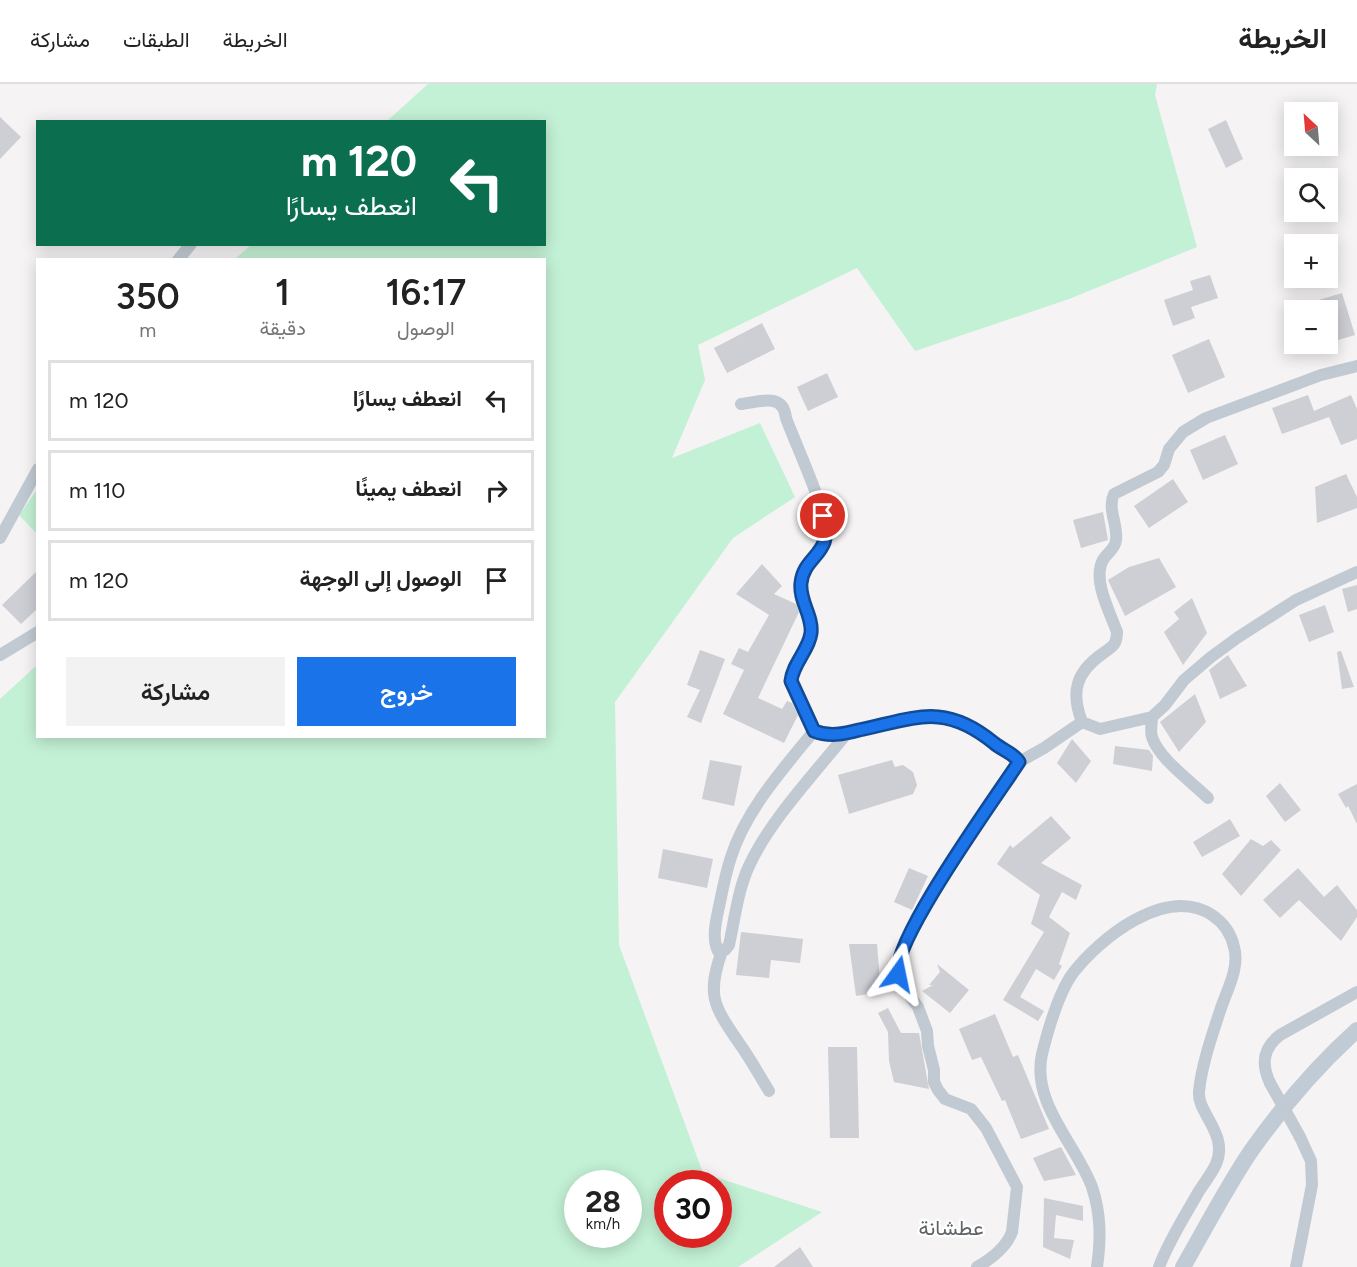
<!DOCTYPE html>
<html lang="ar">
<head>
<meta charset="utf-8">
<style>
	body { margin:0; font-family:Figtree,Vazirmatn,sans-serif; background:#f2f2f2; color:#222; direction:rtl; height:100vh; display:flex; flex-direction:column; font-size:22px; white-space:nowrap }
	* { box-sizing:border-box; margin:0 }
	p { font-size:20px; color:#767676 }
	.icon { flex:none; width:33px; height:33px; fill:none; stroke:currentColor; stroke-width:2; stroke-linecap:round; stroke-linejoin:round }
	.map { position:relative; flex:1; overflow:hidden; direction:ltr }
	.panel { position:absolute; left:36px; top:174px; width:510px; height:480px; display:flex; flex-direction:column; background:#fff; border-radius:0px; box-shadow:0 3px 15px #0003; direction:rtl }
	.panel>* { flex:none }
	.hud { position:absolute; left:36px; top:36px; width:510px; height:126px; border-radius:0px; box-shadow:0 3px 15px #0003; direction:rtl; background:#0b6e4f; color:#fff; overflow:hidden }
	.needle { width:39px; rotate:334deg }
	.tools { position:absolute; left:1284px; top:18px; display:grid; gap:12px }
	.tools a { display:grid; place-items:center; width:54px; height:54px; border-radius:0px; background:#fff; box-shadow:0 3px 15px #0003; font-size:30px }
	.speed { position:absolute; left:564px; top:1086px; display:flex; gap:12px; font-size:30px; font-weight:700; text-align:center }
	.speed>* { display:grid; place-content:center; width:78px; height:78px; border-radius:50%; background:#fff; box-shadow:0 3px 15px #0003; line-height:1 }
	.speed small { font-size:15px; font-weight:400 }
	.speed .limit { border:9px solid #d22; background:#fff; color:#111 }
	.pin { position:absolute; display:grid; place-items:center; width:51px; height:51px; color:#fff; margin:-26px; border:3px solid #fff; border-radius:50%; box-shadow:0 2px 6px #0007 }
	.me { position:absolute; width:66px; margin:-33px; rotate:12deg; stroke-linejoin:round; filter:drop-shadow(0 0 4px #0008) }
	.turn { display:flex; align-items:center; gap:21px; height:126px; padding:0 30px; font-size:27px }
	.turn .icon { width:78px; height:78px; stroke-width:2.5 }
	.turn b { display:block; font-size:42px; line-height:51px }
	.eta { display:flex; justify-content:space-evenly; align-items:center; height:102px; text-align:center }
	.eta b { font-size:36px; font-weight:600; line-height:42px }
	.button { display:flex; gap:12px; margin-top:auto; padding:12px 30px }
	.button a { flex:1; height:69px; border-radius:0px; background:#1a73e8; color:#fff; font-size:24px; font-weight:600; line-height:69px; text-align:center }
	.button a+a { background:#f2f2f2; color:#222 }
	ul { padding:0; list-style:none }
	li { display:flex; align-items:center; gap:18px; height:81px; margin:0 12px 9px; padding:0 18px; border:3px solid #e0e0e0; border-radius:0px }
	li div { flex:1 }
	li b { display:block; font-size:22px }
	li em { font-style:normal }
	header { display:flex; align-items:center; gap:36px; box-sizing:border-box; height:84px; padding:0 30px; background:#fff; border-bottom:2px solid #e0e0e0 }
	header strong { font-size:28px }
	nav { display:flex; gap:33px; margin-inline-start:auto; font-size:21px }
	.map>svg:first-child { display:block }
	.green { fill:#c3f1d5; fill-rule:evenodd }
	.building { fill:#cdcfd5 }
	.lines { fill:none; stroke-linecap:round; stroke-linejoin:round }
	.street { stroke:#c1cad2; stroke-width:12 }
	.secondary { stroke:#c1cbd6; stroke-width:16 }
	.street-bridge { stroke:#c1cad2; stroke-width:12 }
	.route-casing { stroke:#114b97; stroke-width:15 }
	.route { stroke:#1a73e8; stroke-width:10 }
	.labels { text-anchor:middle; dominant-baseline:central; stroke-width:4.5; stroke-linejoin:round; paint-order:stroke }
	.quarter-label { font-size:21px; fill:#5f6368; stroke:#fff }
</style>
</head>
<body>
<header>
<strong>الخريطة</strong>
<nav><a>الخريطة</a><a>الطبقات</a><a>مشاركة</a></nav>
</header>
<div class="map">
<svg width="1357" height="1183" viewBox="0 0 1357 1183">
	<rect width="100%" height="100%" fill="#f5f3f3"/>
	<path class="green" d="M428,0H1157L1155,11L1197,163L1069,215L915,267L857,184L698,261L705,296L672,374L760,339L795,413L733,454L615,618L619,861L703,1089L822,1128L738,1183H0V615L37,581L38,652H544V176L235,175L251,161L544,160V38L387,37ZM578,1100H628V1150H578ZM668,1100H718V1150H668Z
		M37,406V450L19,431Z"/>
	<path class="building" d="M0,33L21,53L0,75Z
		M1226,36L1243,75L1226,84L1208,45Z
		M1210,191L1218,214L1191,223L1195,234L1173,242L1164,216L1193,206L1190,197Z
		M1342,209L1355,251L1328,259V226H1293L1292,224Z
		M762,239L775,265L727,289L714,264Z
		M1209,255L1225,293L1188,309L1172,271Z
		M827,289L838,313L808,327L797,303Z
		M1308,311L1314,327L1351,311L1357,325V355L1341,361L1329,333L1282,350L1272,324Z
		M1225,351L1238,380L1203,396L1190,366Z
		M1346,390L1357,413V424L1317,439L1315,403Z
		M1173,395L1188,418L1149,444L1134,422Z
		M1103,428L1108,456L1081,464L1073,436Z
		M1159,474L1176,503L1125,532L1108,496L1129,483Z
		M762,480L782,502L774,510L796,520L799,528L758,614L782,625L787,617L792,619L798,631L784,659L723,630L744,586L731,580L739,564L748,568L769,531L736,510Z
		M38,486V524L21,540L2,521Z
		M1357,501V525L1348,528L1342,505Z
		M1192,514L1207,549L1183,581L1164,548L1179,535L1174,528Z
		M1325,521L1334,548L1309,558L1299,531Z
		M700,566L725,575L701,639L687,633L700,606L687,601Z
		M1341,567L1354,603L1342,605L1337,568Z
		M1228,571L1247,602L1220,615L1209,586Z
		M1195,610L1206,638L1179,668L1160,638Z
		M1072,655L1091,677L1076,699L1057,679Z
		M1115,662L1149,666L1153,672L1152,687L1113,680Z
		M710,676L742,682L734,722L702,715Z
		M892,676L895,683L903,681L913,688L917,701L913,710L849,730L838,691Z
		M1280,699L1301,726L1285,738L1266,712Z
		M1357,700V740L1348,722L1346,724L1338,710Z
		M1051,732L1071,754L1041,779L1082,801L1076,816L1062,808L1049,833L1070,849L1059,880L1062,882L1054,896L1036,885L1020,913L1044,927L1038,937L1003,916L1044,848L1031,840L1040,811L997,780L1010,761L1013,764Z
		M1230,735L1240,752L1202,773L1193,758Z
		M1251,755L1263,762L1271,756L1281,766L1241,812L1222,790Z
		M663,765L713,775L707,804L658,794Z
		M909,784L928,792L912,826L894,818Z
		M1298,784L1324,813L1337,801L1357,826V833L1341,857L1299,816L1280,834L1263,816Z
		M741,848L803,855L800,879L771,876L769,894L736,891Z
		M849,860H877L881,908L856,912Z
		M937,880L969,906L950,929L922,907L933,901H929L940,888Z
		M888,924L901,949H919L929,1005L894,998L889,977L888,948L878,929Z
		M995,930L1013,973L1018,971L1049,1045L1021,1055L1005,1016L1002,1017L981,973L972,976L959,945Z
		M828,963H857L859,1054H830Z
		M1061,1063L1076,1091L1044,1097L1033,1074Z
		M1044,1114L1083,1122V1137L1056,1131L1054,1154L1074,1156L1070,1175L1043,1163Z
		M800,1163L813,1183H774Z"/>
	<g class="lines">
		<path class="street" d="M178,176L191,160
			M741,320C760,318 783,308 786,334C794,357 831,435 826,455C822,471 804,481 801,498C797,516 815,532 811,551C808,567 793,579 791,597L814,647C829,653 844,650 859,646C916,634 944,618 994,659C1002,666 1014,669 1019,678L1044,664L1082,638L1100,645L1152,633
			M0,454L38,385
			M0,571L38,548
			M1082,638C1071,609 1075,589 1102,570C1112,563 1117,561 1117,548C1110,528 1092,496 1103,476C1107,468 1115,466 1116,456C1118,440 1107,425 1114,410L1158,388L1164,381L1169,365L1183,348L1206,334L1321,291L1357,282
			M814,647C783,685 746,726 731,773C726,788 723,803 720,818C717,833 711,853 718,867L725,866L729,861C735,834 738,804 750,780C771,735 816,688 847,649
			M1208,714C1192,698 1159,675 1152,653C1150,647 1152,639 1152,633L1165,621L1184,596L1211,573L1237,554L1296,516L1357,488
			M722,867C706,912 714,922 739,959C750,974 759,991 769,1007
			M1270,999C1261,980 1263,964 1280,951L1357,908
			M977,1183C991,1175 1006,1164 1012,1148L1017,1103L986,1044L971,1025L945,1015L938,1006L934,998V986L928,962L927,947L918,923L900,899L896,882L902,866L922,825L1019,678
			M1097,1183C1101,1155 1101,1130 1092,1103C1076,1060 1031,1019 1042,970C1048,946 1059,908 1073,889C1100,854 1166,801 1212,831C1224,839 1231,849 1234,863C1240,883 1227,906 1221,924C1213,948 1201,983 1199,1008C1197,1029 1229,1050 1216,1080C1212,1089 1205,1098 1199,1107C1185,1132 1169,1156 1159,1183
			M1296,1183L1312,1101L1311,1077L1300,1053"/>
		<path class="secondary" d="M1183,1183C1205,1145 1226,1104 1251,1067C1282,1023 1317,982 1357,946"/>
		<path class="street-bridge" d="M1270,999L1300,1053"/>
	</g>
	<g class="lines">
		<g class="route-casing">
			<path id="route" d="M823,432C835,471 804,470 801,499C799,517 813,532 811,549C809,566 793,579 791,597L814,647C829,653 844,650 859,646C916,634 944,618 994,659C1002,666 1014,669 1019,678C996,713 891,858 898,890"/>
		</g>
		<use href="#route" class="route"/>
	</g>
	<g class="labels">
		<g class="quarter-label">
			<text x="951" y="1143">عطشانة</text>
		</g>
	</g>
</svg>
<div class="tools">
<a><svg class="needle" viewBox="-14 -14 28 28"><path d="M0-13l5 13h-10z" fill="#e53935"/><path d="M0 13l5-13h-10z" fill="#767676"/></svg></a>
<a><svg class="icon" aria-label="search" viewBox="0 0 24 24"><circle cx="10" cy="10" r="6"/><path d="M15 15l6 6"/></svg></a>
<a>+</a>
<a>−</a>
</div>
<div class="speed"><div>28<small>km/h</small></div><div class="limit">30</div></div>
<div class="pin" style="left:823px;top:432px;background:#d93025"><svg class="icon" aria-label="arrive" viewBox="0 0 24 24"><path d="M6 21V4h12l-3 4 3 4H6"/></svg></div>
<svg class="me" style="left:898px;top:890px" viewBox="-20 -20 40 40"><path d="M0-17L14 15 0 8-14 15z" fill="#1a73e8" stroke="#fff" stroke-width="4"/></svg>
<div class="hud">
<div class="turn"><svg class="icon" aria-label="left" viewBox="0 0 24 24"><path d="M17 20v-9H6M10 6l-5 5 5 5"/></svg><div><b>120 m</b>انعطف يسارًا</div></div>
</div>
<section class="panel">
<div class="eta">
<div><b>16:17</b><p>الوصول</p></div>
<div><b>1</b><p>دقيقة</p></div>
<div><b>350</b><p>m</p></div>
</div>
<ul>
<li><svg class="icon" aria-label="left" viewBox="0 0 24 24"><path d="M17 20v-9H6M10 6l-5 5 5 5"/></svg><div><b>انعطف يسارًا</b></div><em>120 m</em></li>
<li><svg class="icon" aria-label="right" viewBox="0 0 24 24"><path d="M7 20v-9h11M14 6l5 5-5 5"/></svg><div><b>انعطف يمينًا</b></div><em>110 m</em></li>
<li><svg class="icon" aria-label="arrive" viewBox="0 0 24 24"><path d="M6 21V4h12l-3 4 3 4H6"/></svg><div><b>الوصول إلى الوجهة</b></div><em>120 m</em></li>
</ul>
<div class="button"><a>خروج</a><a>مشاركة</a></div>
</section>
</div>
</body>
</html>
